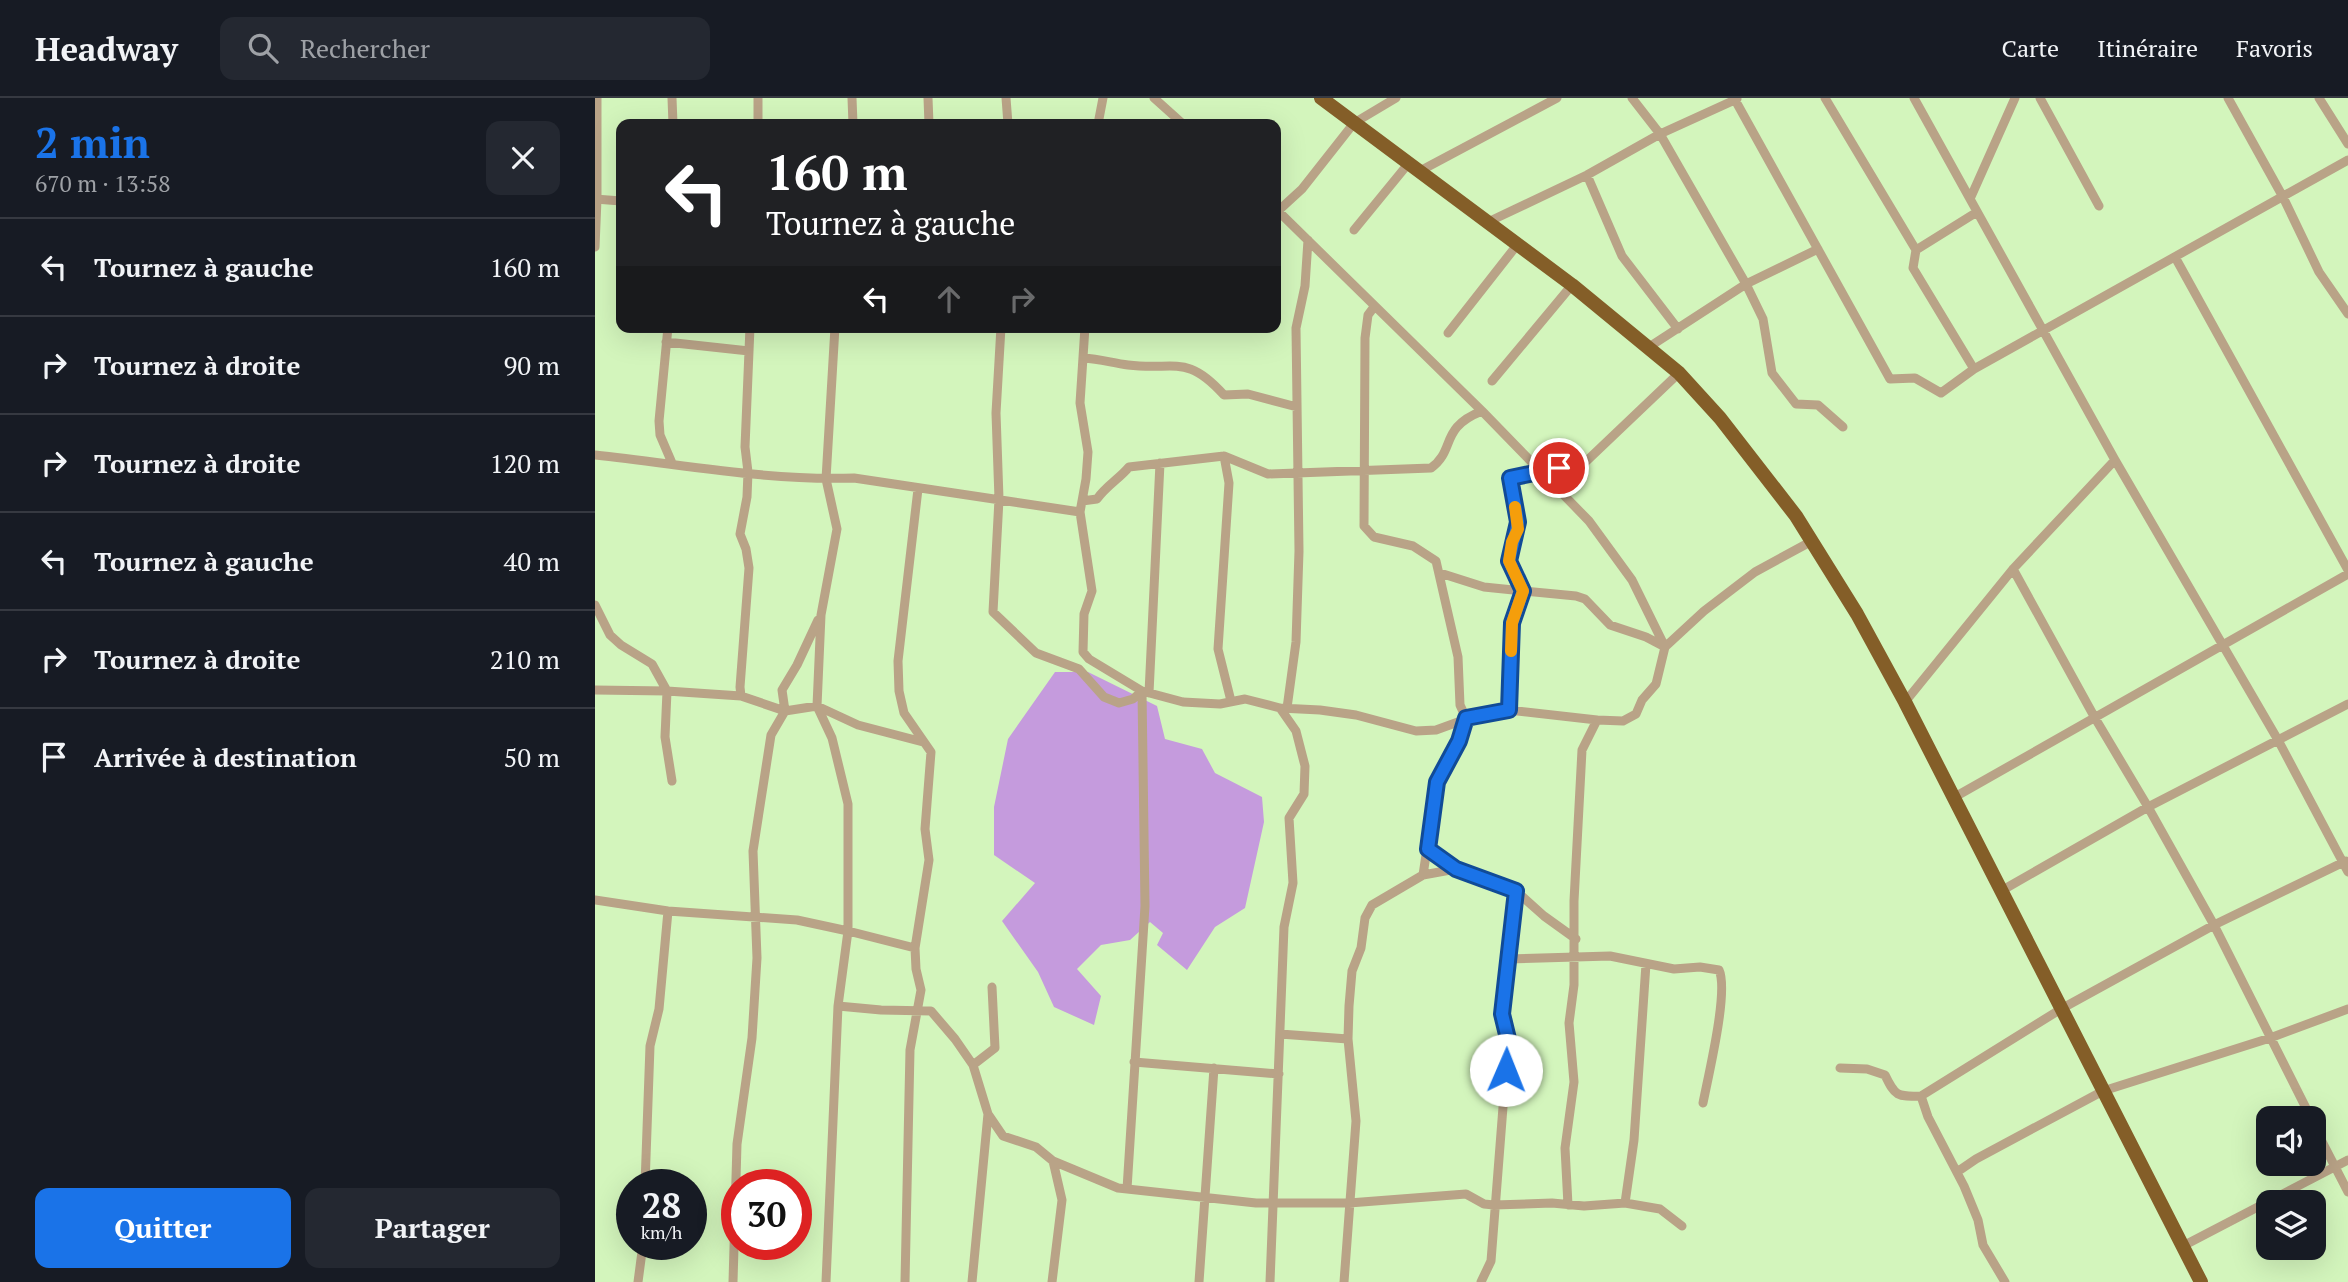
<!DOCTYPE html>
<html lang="fr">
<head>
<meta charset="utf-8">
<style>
	body { margin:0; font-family:"PT Serif",serif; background:#242831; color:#f1f3f6; height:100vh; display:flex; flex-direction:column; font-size:26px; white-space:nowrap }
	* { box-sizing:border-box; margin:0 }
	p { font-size:23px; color:#9ea1a6 }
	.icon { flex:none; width:38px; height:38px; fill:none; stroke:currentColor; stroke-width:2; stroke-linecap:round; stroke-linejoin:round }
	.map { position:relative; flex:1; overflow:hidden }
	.drawer { display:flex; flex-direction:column; background:#171b24; width:595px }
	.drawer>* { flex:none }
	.banner { position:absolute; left:21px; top:21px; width:665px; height:214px; border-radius:14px; box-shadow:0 7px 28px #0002; background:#202124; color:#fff; overflow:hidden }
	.buttons { position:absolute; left:1661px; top:1008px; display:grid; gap:14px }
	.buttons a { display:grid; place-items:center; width:70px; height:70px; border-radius:14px; background:#171b24; box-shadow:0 7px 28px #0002; font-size:35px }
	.speed { position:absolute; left:21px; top:1071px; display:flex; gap:14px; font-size:35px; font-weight:700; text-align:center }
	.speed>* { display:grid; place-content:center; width:91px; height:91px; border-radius:50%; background:#171b24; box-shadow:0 7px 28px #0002; line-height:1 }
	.speed small { font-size:18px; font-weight:400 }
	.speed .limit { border:10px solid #d22; background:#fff; color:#111 }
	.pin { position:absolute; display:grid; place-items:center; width:60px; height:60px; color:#fff; margin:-30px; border:4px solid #fff; border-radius:50%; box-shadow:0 2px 7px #0007 }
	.me { position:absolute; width:77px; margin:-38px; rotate:1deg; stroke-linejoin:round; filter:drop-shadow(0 0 5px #0008) }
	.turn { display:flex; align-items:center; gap:24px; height:147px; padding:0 35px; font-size:32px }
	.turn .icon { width:91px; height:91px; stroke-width:2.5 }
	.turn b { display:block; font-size:49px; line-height:60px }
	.lanes { display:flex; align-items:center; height:66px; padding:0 35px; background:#0003; justify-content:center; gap:35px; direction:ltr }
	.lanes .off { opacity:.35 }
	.round { display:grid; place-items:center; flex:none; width:74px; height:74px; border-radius:14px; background:#242831 }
	.overview { display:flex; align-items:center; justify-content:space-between; height:119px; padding:0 35px }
	h1 { font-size:42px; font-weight:800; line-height:52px; color:#1a73e8 }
	.cta { display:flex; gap:14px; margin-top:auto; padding:14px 35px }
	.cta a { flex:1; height:80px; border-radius:14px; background:#1a73e8; color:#fff; font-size:28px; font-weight:800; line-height:80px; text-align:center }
	.cta a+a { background:#242831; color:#f1f3f6 }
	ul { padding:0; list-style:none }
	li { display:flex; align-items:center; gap:21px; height:98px; padding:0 35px; border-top:2px solid #363941 }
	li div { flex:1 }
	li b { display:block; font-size:26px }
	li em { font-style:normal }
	header { display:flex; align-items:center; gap:42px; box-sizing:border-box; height:98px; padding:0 35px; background:#171b24; border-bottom:2px solid #363941 }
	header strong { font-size:33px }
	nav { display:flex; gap:38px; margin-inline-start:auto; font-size:24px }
	.search { width:490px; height:63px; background:#242831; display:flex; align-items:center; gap:18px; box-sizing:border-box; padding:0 24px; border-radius:14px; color:#9ea1a6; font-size:26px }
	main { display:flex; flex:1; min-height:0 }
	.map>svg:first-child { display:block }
	.forest { fill:#c59bdd }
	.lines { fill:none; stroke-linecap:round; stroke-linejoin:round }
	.minor { stroke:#b9a387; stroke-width:9 }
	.trunk { stroke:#845e28; stroke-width:14 }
	.route-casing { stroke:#114b97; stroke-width:18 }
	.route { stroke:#1a73e8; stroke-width:12 }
	.slow { stroke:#f59e0b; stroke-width:12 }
</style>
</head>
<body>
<header>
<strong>Headway</strong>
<div class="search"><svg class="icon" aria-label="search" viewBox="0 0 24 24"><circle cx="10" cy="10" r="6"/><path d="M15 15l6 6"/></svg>Rechercher</div>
<nav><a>Carte</a><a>Itinéraire</a><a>Favoris</a></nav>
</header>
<main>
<section class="drawer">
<div class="overview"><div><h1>2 min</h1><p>670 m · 13:58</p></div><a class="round"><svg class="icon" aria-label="close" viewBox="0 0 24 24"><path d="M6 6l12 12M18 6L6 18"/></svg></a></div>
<ul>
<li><svg class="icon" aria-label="left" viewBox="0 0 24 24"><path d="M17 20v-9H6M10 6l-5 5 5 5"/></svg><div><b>Tournez à gauche</b></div><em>160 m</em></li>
<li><svg class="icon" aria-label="right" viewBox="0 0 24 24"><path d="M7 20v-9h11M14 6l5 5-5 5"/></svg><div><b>Tournez à droite</b></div><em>90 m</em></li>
<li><svg class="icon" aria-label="right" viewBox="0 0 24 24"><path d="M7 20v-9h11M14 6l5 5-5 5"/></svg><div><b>Tournez à droite</b></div><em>120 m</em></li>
<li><svg class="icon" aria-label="left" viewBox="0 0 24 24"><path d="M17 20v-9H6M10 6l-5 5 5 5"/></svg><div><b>Tournez à gauche</b></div><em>40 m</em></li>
<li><svg class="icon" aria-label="right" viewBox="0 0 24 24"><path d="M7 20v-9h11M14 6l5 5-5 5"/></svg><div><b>Tournez à droite</b></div><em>210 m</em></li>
<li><svg class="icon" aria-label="arrive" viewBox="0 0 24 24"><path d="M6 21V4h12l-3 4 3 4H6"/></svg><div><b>Arrivée à destination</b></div><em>50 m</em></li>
</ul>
<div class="cta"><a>Quitter</a><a>Partager</a></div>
</section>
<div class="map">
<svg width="1753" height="1184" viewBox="0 0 1753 1184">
	<rect width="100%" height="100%" fill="#d3f5bc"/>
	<path class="forest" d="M460,574H493L562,608L570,641L607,651L620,675L667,699L669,724L650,810L620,829L592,872L562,847L568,835L555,824L535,842L506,847L482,871L506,898L499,927L459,909L443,874L407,823L440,785L399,757V709L413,641Z"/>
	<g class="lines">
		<path class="minor" d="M77,0L78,26
			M257,0L258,26
			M333,0L334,26
			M411,0L413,26
			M559,0L588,26
			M1037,0L1065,36L1151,186L1168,221L1177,275L1201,306L1223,307L1248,329
			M1139,0L1295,281L1320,280L1346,295L1379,271L1753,62
			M1230,0L1321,152L1318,170L1379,271
			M1319,0L1520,362L1683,642L1753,774
			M1445,0L1504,108
			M1633,0L1688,99L1724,174L1753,216
			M1724,0L1753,46
			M163,26V0
			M503,26L508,0
			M823,74L962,0
			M992,77L1027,158L1083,231
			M0,101L26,103
			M1375,101L1420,0
			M681,111L887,313L994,423L1037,482L1070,549
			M683,113L707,91L759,25L801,0
			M893,124L992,77L1065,36L1142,1
			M759,132L813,66
			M0,149L2,101V0
			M1321,152L1382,114
			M1580,159L1753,472
			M779,209L773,217L770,240L769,428L779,439L818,448L841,463L863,559L865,607L871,620L864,643L842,684L828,777
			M73,229L64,323L65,337L77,365
			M240,229L231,381L242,431L226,517L222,608L237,640L253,706V833L320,850
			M406,229L401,315L404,401L398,514L441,555L484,571L509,599L524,605L538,601L547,593
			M490,229L485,305L493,354L491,381L485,414L497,493L489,516L488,554L494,561L547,593L588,604L625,606L650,601L685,610L725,612L761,617L821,633L841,632L885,616L914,612L1002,622
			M853,235L922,147
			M71,244L154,253
			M1054,249L1151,186L1223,151
			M489,260C504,261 518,265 533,267C580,273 591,255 629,297L653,296L702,309
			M897,283L977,187
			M0,357C86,366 172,383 259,380L485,414
			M629,358L634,385L623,551L636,603
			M487,403L502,401C511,388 524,381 534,369L629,358L673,376L836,370C861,352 844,330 887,313
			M1418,471L1500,620L1553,709L1619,827L1716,1020
			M845,475L889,489L928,493L917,525L914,612
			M0,507L15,537L26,547L57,566L72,593L70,639L77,683
			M1070,549L1051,539L1015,527L990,501L981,498L928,493L914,463L923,424L915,380L964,370L980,374L1084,275
			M0,592L72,593L146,598L190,613L187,592L202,567L223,522
			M554,595L565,365
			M146,598L145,589L154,470L151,451L145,436L152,399L153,374L150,349L155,229
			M1310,604L1418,471L1520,362
			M692,610L701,544L704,453L701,230L710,188L713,142
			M1358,700L1753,476
			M833,751L861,771L921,793L949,818L981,841
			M1406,793L1553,709L1753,606
			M0,802L73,813L202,822L253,833L243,908L231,1184
			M913,861L1015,858L1079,871L1105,869L1124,872C1134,893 1113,979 1108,1005
			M397,889L400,950L378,967L393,1016L408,1038L441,1049L458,1063L523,1090L661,1105H754L871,1096L889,1106L899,1107L957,1105L989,1108L1030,1105L1065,1111L1087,1128
			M243,908L286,912L336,913L360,941L378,967
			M685,936L753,941
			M539,964L684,976
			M1245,970L1272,971L1290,977C1300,998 1302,999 1326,998L1466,911L1619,827L1751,763
			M1326,998L1333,1019L1369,1088L1383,1122L1388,1147L1410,1184
			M1718,1026L1753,1094
			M1362,1074L1381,1061L1508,993L1675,940L1753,911
			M50,1087L55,948L64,911L73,813
			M532,1091L550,808L547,593
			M1030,1105L1039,1042L1051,866
			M973,1107L970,1050L979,984L974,925L979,887V803L987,652L1002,622L1028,623L1041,616L1047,602L1061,586L1070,549L1109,513L1160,474L1217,443
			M1586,1149L1753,1062
			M43,1184L48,1146
			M138,1184L142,1046L157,940L162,860L158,753L176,637L190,613L222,608L263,627L328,644
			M310,1184L315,952L326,892L321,871L320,850L334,762L330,731L336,654L309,615L304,593L303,563L323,391
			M377,1184L393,1016
			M457,1184L467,1102L458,1063
			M604,1184L619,970
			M675,1184L689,829L698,785L694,720L709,696L710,668L701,633L685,610
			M749,1184L761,1023L753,941L754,908L757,873L766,850L770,820L777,807L828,777L861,771
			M886,1184L896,1163L913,945L907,916L921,793"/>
		<path class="trunk" d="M726,0L977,187L1084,275L1125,320L1201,418L1262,516L1310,604L1606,1184"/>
	</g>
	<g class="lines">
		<g class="route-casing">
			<path id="route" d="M911,972L914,945L907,916L921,793L861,771L833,751L842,684L864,643L871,620L914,612L917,525L928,493L914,463L923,424L915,380L964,370"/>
		</g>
		<use href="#route" class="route"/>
		<path class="slow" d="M916,553L917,525L928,493L914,463L917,444L923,431L920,409"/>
	</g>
</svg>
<div class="buttons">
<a><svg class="icon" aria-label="sound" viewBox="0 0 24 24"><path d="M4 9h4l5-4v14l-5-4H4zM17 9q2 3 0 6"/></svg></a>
<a><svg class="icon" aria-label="layers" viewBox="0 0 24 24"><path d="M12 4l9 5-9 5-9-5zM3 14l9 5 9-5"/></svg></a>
</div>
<div class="speed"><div>28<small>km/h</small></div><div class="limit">30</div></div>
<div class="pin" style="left:964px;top:370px;background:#d93025"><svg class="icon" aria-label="arrive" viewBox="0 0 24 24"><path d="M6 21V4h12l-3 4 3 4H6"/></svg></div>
<svg class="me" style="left:911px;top:972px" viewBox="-20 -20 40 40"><circle r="19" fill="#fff"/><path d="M0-13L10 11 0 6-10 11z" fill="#1a73e8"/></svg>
<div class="banner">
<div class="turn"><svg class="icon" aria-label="left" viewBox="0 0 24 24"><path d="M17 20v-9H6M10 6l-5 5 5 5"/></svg><div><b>160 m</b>Tournez à gauche</div></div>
<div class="lanes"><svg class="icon" aria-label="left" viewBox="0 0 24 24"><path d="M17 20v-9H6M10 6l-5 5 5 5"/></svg><svg class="icon off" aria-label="ahead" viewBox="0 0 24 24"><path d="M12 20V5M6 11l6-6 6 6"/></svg><svg class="icon off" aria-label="right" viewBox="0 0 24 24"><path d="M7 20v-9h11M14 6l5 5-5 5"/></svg></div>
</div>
</div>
</main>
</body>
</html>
